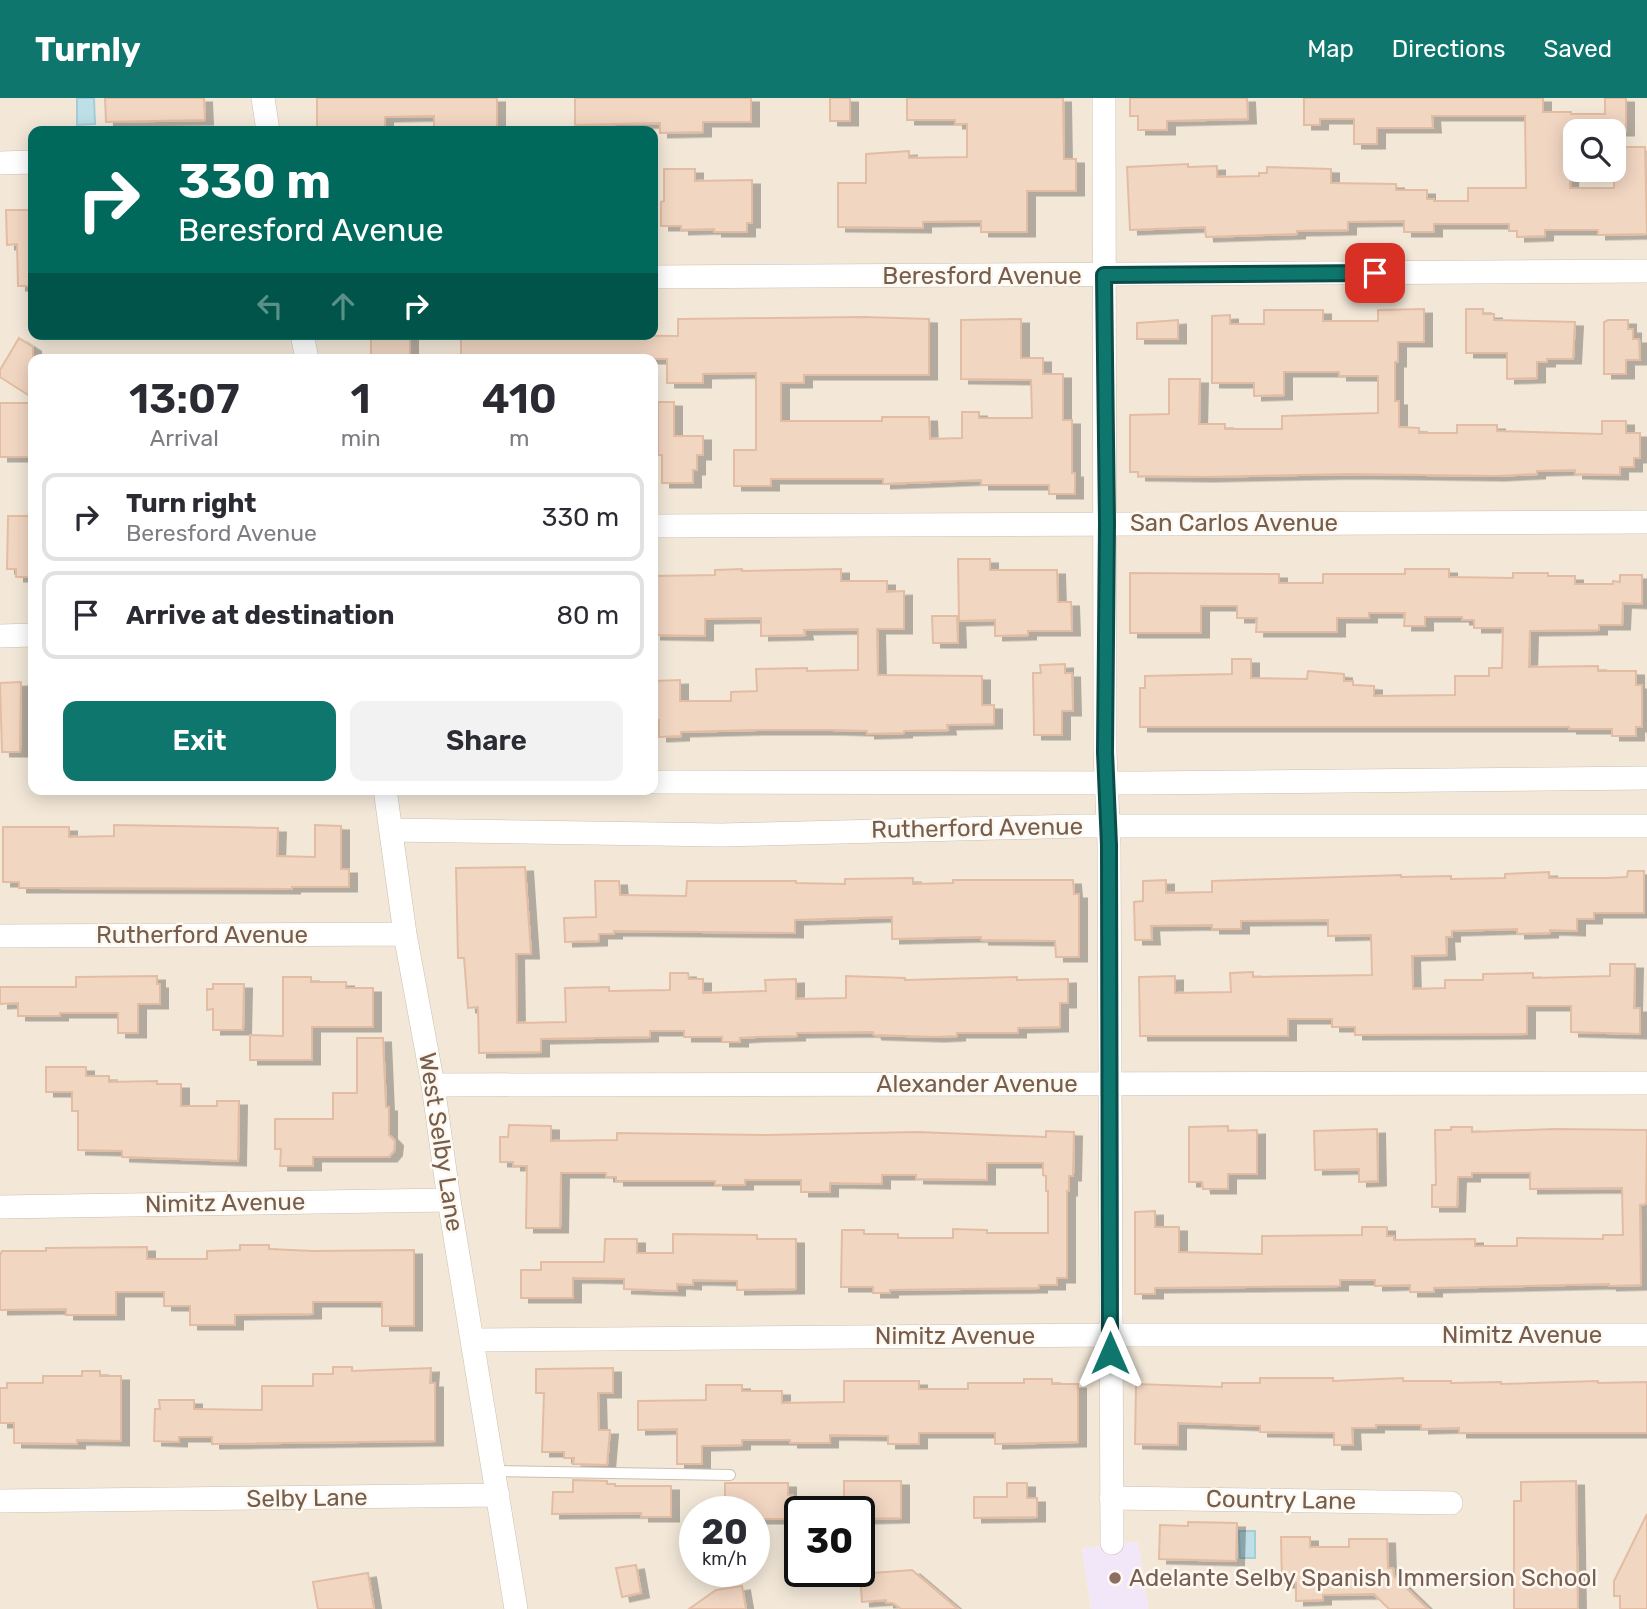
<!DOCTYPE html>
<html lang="en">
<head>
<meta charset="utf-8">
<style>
	body { margin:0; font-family:Rubik,sans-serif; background:#f2f2f3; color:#2b2b33; height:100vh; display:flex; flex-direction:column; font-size:26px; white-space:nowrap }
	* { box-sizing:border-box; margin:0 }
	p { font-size:23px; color:#7c7c81 }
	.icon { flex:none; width:38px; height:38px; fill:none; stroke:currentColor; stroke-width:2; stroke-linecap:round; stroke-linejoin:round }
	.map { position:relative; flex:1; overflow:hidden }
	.details { position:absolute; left:28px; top:256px; width:630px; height:441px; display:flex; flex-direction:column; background:#fff; border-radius:14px; box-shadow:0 4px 18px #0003 }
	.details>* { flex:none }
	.top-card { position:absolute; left:28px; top:28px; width:630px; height:214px; border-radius:14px; box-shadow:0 4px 18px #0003; background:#00695c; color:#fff; overflow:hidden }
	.fabs { position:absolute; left:1563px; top:21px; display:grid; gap:14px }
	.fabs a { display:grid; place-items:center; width:63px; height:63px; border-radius:14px; background:#fff; box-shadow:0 4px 18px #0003; font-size:35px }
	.speed { position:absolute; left:679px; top:1398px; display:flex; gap:14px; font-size:35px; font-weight:700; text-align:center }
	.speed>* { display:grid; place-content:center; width:91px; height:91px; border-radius:50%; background:#fff; box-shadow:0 4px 18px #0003; line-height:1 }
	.speed small { font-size:18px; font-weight:400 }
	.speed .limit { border:4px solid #111; border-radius:10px; background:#fff; color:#111 }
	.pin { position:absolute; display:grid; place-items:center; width:60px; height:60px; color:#fff; margin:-30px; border-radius:14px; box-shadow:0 4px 10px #0006 }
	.me { position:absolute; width:77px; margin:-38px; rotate:0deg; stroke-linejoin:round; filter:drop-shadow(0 0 5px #0008) }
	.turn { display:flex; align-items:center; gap:24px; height:147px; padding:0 35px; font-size:32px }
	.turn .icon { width:91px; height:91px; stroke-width:2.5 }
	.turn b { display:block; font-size:49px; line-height:60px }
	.lanes { display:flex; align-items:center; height:66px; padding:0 35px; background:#0003; justify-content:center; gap:35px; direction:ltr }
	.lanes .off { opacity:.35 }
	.eta { display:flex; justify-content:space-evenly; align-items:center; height:119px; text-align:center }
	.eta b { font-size:42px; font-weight:600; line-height:49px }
	.cta { display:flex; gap:14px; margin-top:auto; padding:14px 35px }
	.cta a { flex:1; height:80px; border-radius:14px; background:#0f766e; color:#fff; font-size:28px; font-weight:600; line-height:80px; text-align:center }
	.cta a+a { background:#f2f2f3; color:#2b2b33 }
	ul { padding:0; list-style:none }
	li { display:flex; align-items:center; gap:21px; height:88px; margin:0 14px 10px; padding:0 21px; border:4px solid #e1e1e2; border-radius:14px }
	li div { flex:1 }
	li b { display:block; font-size:26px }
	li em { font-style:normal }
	header { display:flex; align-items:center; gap:42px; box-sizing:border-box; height:98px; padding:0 35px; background:#0f766e; color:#fff }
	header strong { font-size:33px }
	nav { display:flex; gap:38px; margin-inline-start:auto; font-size:24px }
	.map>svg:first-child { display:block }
	.residential { fill:#f3e8d8; fill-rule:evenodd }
	.education { fill:#f2e6f9 }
	.water { fill:#bedfe6; stroke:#a4ced7; stroke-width:2 }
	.building { fill:#f1d6c2; stroke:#e3bda3; stroke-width:2; filter:url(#shadow) }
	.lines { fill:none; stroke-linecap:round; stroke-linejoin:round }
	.service-casing { stroke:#cebeaf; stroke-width:12 }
	.minor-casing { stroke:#cebeaf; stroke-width:24 }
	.service { stroke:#fff; stroke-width:10 }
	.minor { stroke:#fff; stroke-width:23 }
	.route-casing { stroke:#0a4d48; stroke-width:18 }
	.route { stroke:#0f766e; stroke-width:12 }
	.education-dot { fill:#8d6e63; stroke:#fef9f0; stroke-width:2.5 }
	.labels { text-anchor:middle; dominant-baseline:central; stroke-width:5; stroke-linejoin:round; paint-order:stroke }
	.street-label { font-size:24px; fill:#765d4d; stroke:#fef9f0 }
	.education-label { font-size:24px; fill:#785e54; stroke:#fef9f0; text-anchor:start }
</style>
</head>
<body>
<header>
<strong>Turnly</strong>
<nav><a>Map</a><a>Directions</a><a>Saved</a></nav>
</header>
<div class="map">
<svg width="1647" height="1511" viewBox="0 0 1647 1511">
	<defs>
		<filter id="shadow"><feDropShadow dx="8" dy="4.5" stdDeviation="0" flood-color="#0004"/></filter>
	</defs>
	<rect width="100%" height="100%" fill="#fcf5e9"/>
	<path class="residential" d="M0,0H1647V1511H1148L1138,1444L1082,1450L1091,1511H0ZM33,33H653V236H33ZM1575,33H1614V72H1575ZM33,261H653V691H33ZM695,1414H754V1474H695ZM800,1414H859V1474H800Z"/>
	<path class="education" d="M1138,1444L1148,1511H1091L1082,1450Z"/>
	<path class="water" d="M77,0H94L95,26L77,27Z
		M1239,1433H1255V1460H1240Z"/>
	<path class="building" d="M105,0H204L205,22L106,24Z
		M317,0H497V33H434V18L385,19V33H319V30H317Z
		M575,0H751V24H703V34L660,35V25L575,27Z
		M830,0H850V23H830Z
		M907,0H1063L1064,61H1076V93H1027V134H981V123L923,124V130L838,129V85H866V56L909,53V60L967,59V26H955V22H907Z
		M1130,0H1247L1248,21L1167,23V32H1138V18H1130Z
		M1304,0H1543V14H1571V16H1605V0H1626V33H1571L1570,90H1614V49H1645L1647,136L1598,137V132H1545V138L1517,139V133H1509V126H1434V134H1404V123L1348,124V132L1297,133V136L1206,139L1205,129L1130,132L1127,69L1188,66V69L1217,68V79L1259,78V75H1267V69L1331,71V85L1396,86V92H1427V101H1434V103H1468V90H1526L1525,18H1432L1433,30H1377V46H1354V21H1320V27H1304Z
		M664,71H695V83L752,82V125H747V134H714V131L681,132V128H661V104L664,103Z
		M6,112H33V188H18L17,146L7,147Z
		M1424,211V244H1398V264H1395V303H1399V329L1419,330V335H1457V327H1497V333L1602,336V323H1626V335H1640V360H1634V369H1620V377L1575,376V372L1537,373V376L1497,378L1350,376L1205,379L1138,378V374H1130V317L1169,316V281H1200L1199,326H1225V331H1282V318L1378,315V278H1339V274H1284V297L1254,298V285H1212V218L1230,217V226H1264V212H1323V223H1378V212Z
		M1466,211H1483V216H1494V222L1575,224L1573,261H1547V264H1537V280L1507,281V255H1466Z
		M864,219L929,221V277H804V285H781V323H882V319H929L930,341L962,340V314H979V320H1032L1031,282L961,281V222L1021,221V260H1043V276H1063V322H1072V375H1075V396H1049V387H981V382L883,386V381H771V388H734V352H756V275L703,276V285H667V261H461V236L678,238V221Z
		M1178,222V241H1137V225Z
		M1608,222H1628V231H1633V241H1639L1640,262H1626V276H1604V224Z
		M371,236H410V261H371Z
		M19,240L33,249V300L0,279V272Z
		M658,304H674V338H703V357H697V372H693V385H662V357H658Z
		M0,305H33V359H0Z
		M8,418H33V479H16V471H7Z
		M958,461H990V472H1057L1058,504H1071L1072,533H1028V537L995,538V522L959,523Z
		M742,471V473L841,471V483H887V494L904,493V531H877L878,577L982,578V607H994V626L947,627L948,632L904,633V635L867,636V633L832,632H757L681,634V638L659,639V622H653V583L680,582V603H731V594L757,593L756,571L807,570V573L858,572V531L804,532L805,537L761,538V520L705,521V538L653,537V478L715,477V472Z
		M1405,471H1449V479L1513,480V475H1548V478H1575V486H1613V483L1620,484V477H1642V506L1623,505L1622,527H1599V532L1530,533L1529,569L1598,568V573H1636V587H1642V629H1636V638H1612V631H1569V629H1140V590H1145V578L1232,576V561H1251V580L1307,581L1308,573L1344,576V583H1353V587L1374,588V598L1455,597V578H1489V570H1502L1503,530H1474V522H1462V519H1425V528H1404L1405,515H1369V520H1337V534H1256L1257,520H1237V508H1201V535H1130V475L1279,476V485H1323V476H1405Z
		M932,518H957L958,545H933Z
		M1065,566V575H1072L1073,613H1062V637H1034L1033,575H1041L1040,567Z
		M21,584L20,654H2L0,585Z
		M114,727L278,730L277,758L315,759V727L341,728V771H349V789H292V791L53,790H19V784H3V729H69V739L114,738Z
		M525,769L531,856H516L517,925L566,924L565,890L609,889V893L670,892V875H688L689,881H703V895L766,893L765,882L796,881V901L846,900V878L905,880V882L1017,879V882L1068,881V905H1060V929L1018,930V935H957V938L936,939L874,937L873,934L797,935V938L756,939L740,940V944H722V939H684V933H650V939L541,941V954L479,955L478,909L468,910L464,860H458L456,770Z
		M1628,773H1644V815H1594V821H1577V833L1550,832V835L1517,836V831L1452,833V839H1446L1447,857L1412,858L1413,891L1445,890V882H1483V876L1533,875V880L1610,878V866H1635L1634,910H1640V936L1571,934V908H1527V936L1355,937V929H1332V921H1288V938H1140L1139,879L1175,878V895L1231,894L1230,875L1253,874V879L1372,877L1371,837L1328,838V822L1241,823V831H1212V827L1151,828L1152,842H1135L1134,804L1143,803V783L1166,782V795L1212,794V783L1401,777V779L1451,778V781L1505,780V776L1549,774V780H1606L1627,779Z
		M913,780V786L953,785V782H1073L1074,796H1079V859H1056L1055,843L981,842V839L892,841V819L795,822V835L614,833V836H599V843L565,844L564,820L596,819L595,783H619L620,797L686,798L687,783H796V785L845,786V781Z
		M157,878V886H160V906H138V935H118V915H60V918H18V905L0,906V889H76V879Z
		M283,879H311V884H346V890H373V929H312V962H250V937L283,938Z
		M213,886H244L243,932H213V911L207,912V891H213Z
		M357,940H383L386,1009H389V1037L395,1043L394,1053L389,1059H313V1068H280L281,1051H275V1021H333V995H357Z
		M46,969H86V978H109V984L157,983V986H181V1008H217V1003H239L238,1063L122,1059V1053L78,1052V1013H72V994H46Z
		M509,1027L551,1028V1043L617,1042V1035L766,1037L918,1034L1046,1039V1033L1074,1034L1073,1078H1069V1093H1067V1180H1057V1187H1039V1190L890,1192V1195H873V1189H841L842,1132H864V1136H898V1140H953V1131L987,1132V1135H1048V1093H1046V1078L1043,1077V1065H987V1082L916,1081V1077H882V1086L830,1085V1094H801V1082H745V1087H715V1083H616V1079H606V1075H561L560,1130H526L527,1068H513V1064H500V1039H508Z
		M1228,1028V1033L1257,1032V1076H1228V1091H1203L1202,1084H1189V1029Z
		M1451,1029H1472V1034L1554,1031L1647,1032L1646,1106L1640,1107L1641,1187L1609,1188V1186L1434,1190V1194H1410V1187L1375,1188V1182H1340V1188L1155,1190V1196H1135V1114L1155,1113V1129H1179V1154L1262,1156V1138L1362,1137V1129H1387V1138H1394V1142L1475,1141V1148H1517V1140L1603,1141V1137H1623L1622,1090L1530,1091V1075H1472V1079H1458L1457,1109H1432V1087H1436L1435,1032H1451Z
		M1377,1031L1378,1083L1359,1084V1071L1315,1072L1314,1033Z
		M673,1136L757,1137V1141H796V1191L737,1192V1183L693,1182V1187L677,1186V1193L624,1191V1181L573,1180V1200H521V1172H541V1164H604L605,1141H637V1155H673Z
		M240,1147H269V1151L313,1153L414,1152V1228H382V1204H313V1216L235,1217V1227H190V1208H164V1194H116V1217H66V1211L0,1212V1157L2,1153H46V1150L147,1149V1161H207V1153L240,1152Z
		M333,1269H352V1273L431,1270L430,1285H435V1343L212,1346V1339H179V1344L154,1343L155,1311H160L159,1302H194V1311L262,1312V1288H313V1276H333Z
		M613,1270V1295H598L599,1332H610L607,1367L573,1366L574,1360H564V1354H542L544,1295H536V1271Z
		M82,1273H100V1278H121V1343L77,1342V1346L14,1345V1325H0V1290H7V1285H43V1278H82Z
		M1260,1280H1333V1283L1403,1280V1283H1451V1285L1501,1284V1286L1598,1283V1285L1647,1284V1335H1459V1330L1421,1331V1327H1376V1330H1352L1353,1347H1334V1335L1260,1334V1328L1178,1325V1347L1135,1346L1136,1286L1222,1289V1285H1260Z
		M1024,1281H1052V1286H1078V1344L995,1346V1335H919V1346H888V1338L830,1337V1345H790V1342H742V1347L702,1348V1366H677V1331L638,1332V1303L706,1302V1287H742V1293H782V1305L844,1304V1283H919V1291H968V1285H1024Z
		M573,1382L607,1383V1386H615V1388H671V1419H641V1415L552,1416L553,1394H573Z
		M844,1383H901V1420L859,1421V1414H844Z
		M1576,1383L1578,1511H1514V1403H1521V1384Z
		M725,1385H788V1397H793V1421H754V1414H725Z
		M1007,1385H1027V1400H1037V1419L974,1420V1399H1007Z
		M1647,1416V1511H1620V1498H1614V1483Z
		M1188,1424L1237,1425L1236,1463L1159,1461L1160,1427L1188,1428Z
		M1281,1439H1310V1449H1349V1441H1387L1388,1470H1393L1394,1478L1428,1511H1389L1374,1496L1323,1497V1502L1296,1503V1485H1282Z
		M636,1467L641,1495L622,1499L616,1470Z
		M912,1472L958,1511H901L893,1505H886V1502L862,1504L860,1476Z
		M368,1475L374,1511H318L313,1484Z
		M742,1488L746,1511H689L716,1492Z"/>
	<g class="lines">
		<g class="service-casing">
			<path id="service" d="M494,1373L730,1377"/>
		</g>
		<g class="minor-casing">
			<path id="minor" d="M263,0L268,33
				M1104,0L1105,654L1109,747L1112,1445
				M0,65L33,64
				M653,179L1647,173
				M302,236L307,261
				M653,428L1647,424
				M0,538L33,537
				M653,684L1141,685L1647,680
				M385,691L405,836L433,987L449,1102L516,1511
				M391,732L721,737L1081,728H1647
				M0,838L405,836
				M433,987L1647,985
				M0,1109L449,1102
				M472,1242L1110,1237H1647
				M1111,1400L1451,1405
				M0,1403L498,1397"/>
		</g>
		<use href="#service" class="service"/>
		<use href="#minor" class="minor"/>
	</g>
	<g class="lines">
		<g class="route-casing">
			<path id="route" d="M1110,1255L1109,747L1105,654L1107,425L1104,177L1375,175"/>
		</g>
		<use href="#route" class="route"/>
	</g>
	<circle class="education-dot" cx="1115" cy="1480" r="7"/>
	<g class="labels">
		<g class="street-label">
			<text x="982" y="178">Beresford Avenue</text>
			<text x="1234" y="425">San Carlos Avenue</text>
			<text transform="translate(977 730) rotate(-1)">Rutherford Avenue</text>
			<text x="202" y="837">Rutherford Avenue</text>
			<text x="977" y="986">Alexander Avenue</text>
			<text transform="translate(441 1044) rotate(81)">West Selby Lane</text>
			<text transform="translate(225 1105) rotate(-1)">Nimitz Avenue</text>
			<text x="1522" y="1237">Nimitz Avenue</text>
			<text x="955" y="1238">Nimitz Avenue</text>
			<text transform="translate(307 1400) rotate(-1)">Selby Lane</text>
			<text transform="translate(1281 1402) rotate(1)">Country Lane</text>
		</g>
		<g class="education-label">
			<text x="1129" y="1480">Adelante Selby Spanish Immersion School</text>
		</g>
	</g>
</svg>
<div class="fabs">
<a><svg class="icon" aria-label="search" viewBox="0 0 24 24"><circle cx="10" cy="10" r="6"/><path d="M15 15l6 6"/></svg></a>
</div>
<div class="speed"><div>20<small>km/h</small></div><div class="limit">30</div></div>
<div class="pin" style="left:1375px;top:175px;background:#d93025"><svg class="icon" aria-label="arrive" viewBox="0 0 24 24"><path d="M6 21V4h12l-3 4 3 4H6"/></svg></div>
<svg class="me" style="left:1110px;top:1255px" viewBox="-20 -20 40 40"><path d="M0-17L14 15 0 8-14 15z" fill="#0f766e" stroke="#fff" stroke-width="4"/></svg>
<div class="top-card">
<div class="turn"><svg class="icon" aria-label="right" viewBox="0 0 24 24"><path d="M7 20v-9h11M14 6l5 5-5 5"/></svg><div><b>330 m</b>Beresford Avenue</div></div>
<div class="lanes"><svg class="icon off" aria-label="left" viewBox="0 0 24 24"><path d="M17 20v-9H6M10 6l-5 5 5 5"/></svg><svg class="icon off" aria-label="ahead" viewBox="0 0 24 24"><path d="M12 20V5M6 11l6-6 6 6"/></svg><svg class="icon" aria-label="right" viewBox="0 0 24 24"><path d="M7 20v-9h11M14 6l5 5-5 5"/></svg></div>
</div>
<section class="details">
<div class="eta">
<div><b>13:07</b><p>Arrival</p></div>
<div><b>1</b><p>min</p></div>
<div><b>410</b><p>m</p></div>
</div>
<ul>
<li><svg class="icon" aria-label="right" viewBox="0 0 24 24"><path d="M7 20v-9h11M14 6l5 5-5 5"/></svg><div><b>Turn right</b><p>Beresford Avenue</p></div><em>330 m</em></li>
<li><svg class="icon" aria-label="arrive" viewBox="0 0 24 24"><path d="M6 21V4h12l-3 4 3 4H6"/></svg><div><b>Arrive at destination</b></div><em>80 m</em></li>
</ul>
<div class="cta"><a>Exit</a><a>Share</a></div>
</section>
</div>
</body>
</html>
